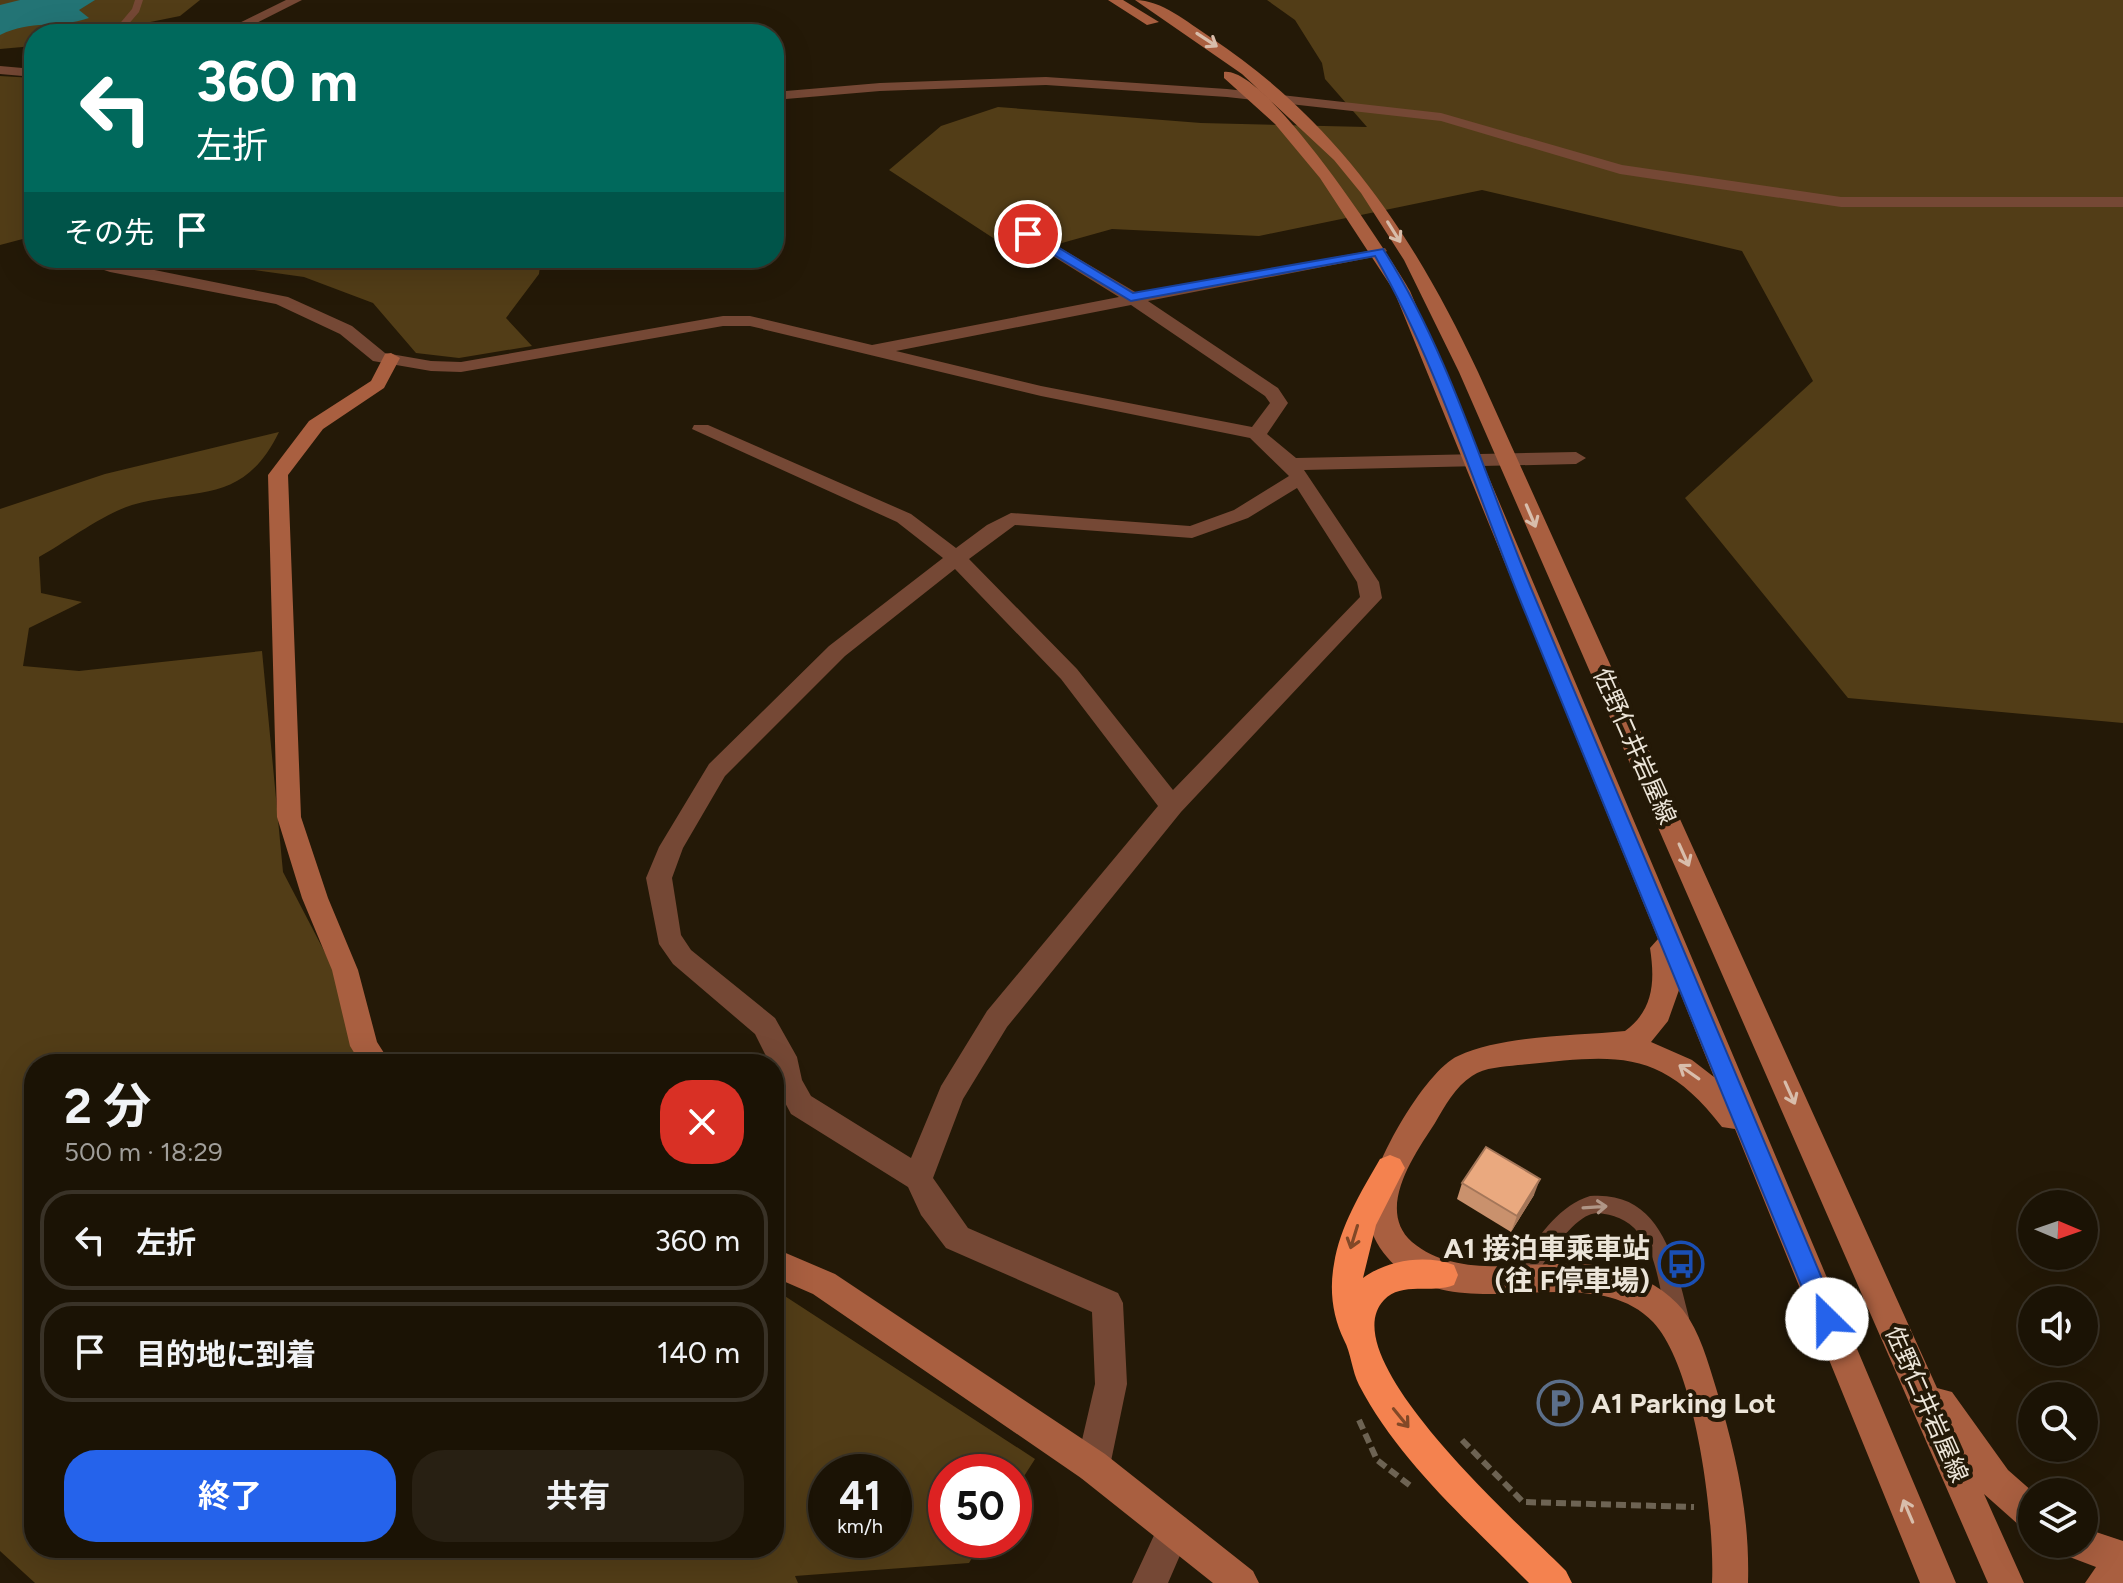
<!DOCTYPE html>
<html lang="ja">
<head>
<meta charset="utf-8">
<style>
	body { margin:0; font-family:Figtree,"Noto Sans JP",sans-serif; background:#282013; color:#f1f3f6; height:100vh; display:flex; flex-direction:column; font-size:30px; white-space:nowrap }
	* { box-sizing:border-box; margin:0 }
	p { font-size:26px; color:#a09e9a }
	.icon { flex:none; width:44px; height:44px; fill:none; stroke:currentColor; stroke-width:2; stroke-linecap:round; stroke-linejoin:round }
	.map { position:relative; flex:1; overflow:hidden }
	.sheet { position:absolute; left:24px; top:1054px; width:760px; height:504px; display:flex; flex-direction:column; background:#1b1305; border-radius:32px; box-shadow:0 8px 32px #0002,0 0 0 2px #393227 }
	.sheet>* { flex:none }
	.top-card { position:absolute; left:24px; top:24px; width:760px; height:244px; border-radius:32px; box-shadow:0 8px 32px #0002,0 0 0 2px #393227; background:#00695c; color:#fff; overflow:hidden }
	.needle { width:52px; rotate:92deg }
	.buttons { position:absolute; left:2018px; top:1190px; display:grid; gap:16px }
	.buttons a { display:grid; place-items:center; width:80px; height:80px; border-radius:50%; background:#1b1305; box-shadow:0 8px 32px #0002,0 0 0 2px #393227; font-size:40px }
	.speed { position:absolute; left:808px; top:1454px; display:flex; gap:16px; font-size:40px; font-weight:700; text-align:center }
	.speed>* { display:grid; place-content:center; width:104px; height:104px; border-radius:50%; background:#1b1305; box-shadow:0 8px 32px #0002,0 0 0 2px #393227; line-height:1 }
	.speed small { font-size:20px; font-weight:400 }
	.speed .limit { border:12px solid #d22; background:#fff; color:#111 }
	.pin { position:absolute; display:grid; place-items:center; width:68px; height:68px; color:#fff; margin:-34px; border:4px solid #fff; border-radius:50%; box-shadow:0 2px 8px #0007 }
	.me { position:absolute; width:88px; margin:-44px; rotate:337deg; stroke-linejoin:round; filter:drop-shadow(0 0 6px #0008) }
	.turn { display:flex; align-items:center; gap:28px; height:168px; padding:0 40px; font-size:36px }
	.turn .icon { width:104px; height:104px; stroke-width:2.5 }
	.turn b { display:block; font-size:56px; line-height:68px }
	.then { display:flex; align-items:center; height:76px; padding:0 40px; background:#0003; gap:16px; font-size:30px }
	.round { display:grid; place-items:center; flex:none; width:84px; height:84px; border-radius:32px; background:#282013 }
	.headline { display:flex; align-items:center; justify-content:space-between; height:136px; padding:0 40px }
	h1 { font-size:48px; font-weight:700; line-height:60px }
	.cta { display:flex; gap:16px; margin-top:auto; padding:16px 40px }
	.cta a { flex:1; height:92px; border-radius:32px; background:#2563eb; color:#fff; font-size:32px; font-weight:700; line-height:92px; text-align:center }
	.cta a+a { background:#282013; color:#f1f3f6 }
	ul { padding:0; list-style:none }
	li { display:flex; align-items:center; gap:24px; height:100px; margin:0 16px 12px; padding:0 24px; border:4px solid #393227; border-radius:32px }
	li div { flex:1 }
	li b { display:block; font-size:30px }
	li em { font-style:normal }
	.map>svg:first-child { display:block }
	.green { fill:#523d17; fill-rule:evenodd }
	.water { fill:#237475 }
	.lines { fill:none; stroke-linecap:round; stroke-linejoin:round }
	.path { stroke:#6d6353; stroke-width:6; stroke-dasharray:10 5; stroke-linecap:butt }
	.lane { fill:#754835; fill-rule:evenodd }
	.street { fill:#754835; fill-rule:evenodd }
	.secondary { fill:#a95f40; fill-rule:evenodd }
	.highway { fill:#f4824f; fill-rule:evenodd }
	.wall { fill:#c9916d }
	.shaded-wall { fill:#a47659 }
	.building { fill:#eaa97f; stroke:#a47659; stroke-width:2 }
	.oneway { stroke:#d8bdab }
	.oneway2 { stroke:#b09687 }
	.oneway3 { stroke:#824827 }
	.route { fill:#2563eb; stroke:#184099; stroke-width:2 }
	.labels { text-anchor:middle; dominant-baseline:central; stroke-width:8; stroke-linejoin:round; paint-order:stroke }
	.street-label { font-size:24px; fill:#ece5d9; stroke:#241907 }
	.near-poi-label { font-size:28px; font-weight:bold; fill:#ece5d9; stroke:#241907; text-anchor:end }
</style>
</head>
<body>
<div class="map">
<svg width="2123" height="1583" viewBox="0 0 2123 1583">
	<rect width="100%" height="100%" fill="#241907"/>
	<path class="green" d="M0,0H200L180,16L91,34H34V46L0,49Z
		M1267,0H2123V723L1848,698L1685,498L1813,381L1742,251L1482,190L1259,236L1112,229L1019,255L889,170L941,126L998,107L1201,123L1367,127L1325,79L1322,63L1295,20Z
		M0,76L34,78V236L0,245Z
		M167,258H404L426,264L434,258H541L539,274L506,318L532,346L459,358L416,353L373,303L304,277Z
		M279,432C243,506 196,487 132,505C103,514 66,542 39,557L41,593L82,602L29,628L23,666L79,671L262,651L283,872L383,1064H34V1548H774V1289L1035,1459L1014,1492V1472H946V1540H983L969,1563L795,1576L798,1583H35L0,1551V509L105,474ZM826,1472H894V1540H826Z"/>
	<path class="water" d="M20,0H95L79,10L89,18C57,29 32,19 0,35V5Z"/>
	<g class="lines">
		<path class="path" d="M1359,1420L1377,1460L1412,1487
			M1462,1440L1523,1502L1694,1507"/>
		<path class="lane" d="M135,0H143L139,12L120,34H111L132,9Z
			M1590,1196C1663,1190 1675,1264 1689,1318L1685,1325L1678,1328L1671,1325C1661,1303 1660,1277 1651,1254C1645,1239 1634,1224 1619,1218C1611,1215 1597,1211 1589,1215C1567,1224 1543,1265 1529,1285L1522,1288L1515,1285L1512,1278L1515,1271C1535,1243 1555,1207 1590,1196Z"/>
		<path class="street" d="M286,0H302L235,34H217Z
			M0,66L34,69V77L0,74Z
			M1046,77L1227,89L1441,113L1622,165L1841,197H2123V207H1841L1620,174L1441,121L1227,97L1046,85L880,91L774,100V92L880,83Z
			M1028,229L1137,293L1385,248L1387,251L1379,256L1148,301L1278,388L1288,403L1267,434L1296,458L1576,452L1586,458L1576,464L1304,470L1379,582L1382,598L1181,812L1007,1027L963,1099L933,1178L968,1228L1118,1293L1123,1303L1127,1384L1110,1466L1105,1478L1093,1483L1081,1478L1076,1466L1095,1384L1092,1312L946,1248L921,1215L908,1187L791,1114L774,1082V1064H770L755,1034L673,964L659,944L646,878L659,847L709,764L829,646L943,558L897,522L692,429L694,425H708L911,514L956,548L987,525L1011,513L1190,526L1234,510L1289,476L1250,438L1041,396L750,326H723L461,372L431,371L373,361L340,334L276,304L110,272L68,258H95L288,297L352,326L385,353L431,361L461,362L723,316H750L872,345L1119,297L1022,237V231ZM1131,305L1265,396L1270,403L1252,427L1041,386L896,351ZM1297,488L1357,582L1360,597L1173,790L1077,669L969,559L1015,525L1192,538L1248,518ZM955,569L1061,679L1158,806L987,1011L941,1086L911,1158L811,1096L802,1080L797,1057L775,1018L691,950L681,935L672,878L683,848L725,776L845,656Z
			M1174,1513L1186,1518L1191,1530L1168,1583H1132L1162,1518Z"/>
		<path class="secondary" d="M1108,0H1123L1159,22L1147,25Z
			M1135,0C1162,0 1187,22 1210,37C1338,122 1413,234 1478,372L1937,1388L1952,1392L2008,1470L2033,1492L2032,1531L2020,1526L1984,1494L2024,1583H1988L1459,372L1404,260L1361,193L1334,160L1242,74Z
			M1224,72C1267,66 1388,253 1410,291L1956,1583H1920L1735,1129L1722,1127C1659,1044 1611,1056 1518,1065C1503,1067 1485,1067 1472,1076C1455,1087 1445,1106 1435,1123C1415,1154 1375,1209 1412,1242C1461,1283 1536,1258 1594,1265C1626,1268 1663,1285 1683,1310C1700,1332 1708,1362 1716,1388C1736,1453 1750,1515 1748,1583H1712C1715,1521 1696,1367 1653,1322C1587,1254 1451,1335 1387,1257C1377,1246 1369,1229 1367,1214C1364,1176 1424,1071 1458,1056C1503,1035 1575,1036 1625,1031C1654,1010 1655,981 1650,948L1658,939L1394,291L1320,178L1275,124L1224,78ZM1679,990L1714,1077L1692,1060L1651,1042L1668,1021Z
			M391,353L400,358L384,388L323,429L288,475L301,817L328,898L358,970L377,1042L391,1064H361L350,1046L332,970L302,898L277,817L268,475L309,421L371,381L385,354Z
			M774,1248L835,1274L1105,1454L1253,1571L1259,1583H1213L1081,1478L813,1294L774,1277Z
			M2084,1528L2123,1541V1583H2085L2096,1567L2067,1556L2062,1544H2084Z"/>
		<path class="highway" d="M1390,1155L1400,1159L1405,1168L1376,1225L1363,1278C1387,1260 1426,1254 1454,1265L1458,1275L1454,1285C1432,1294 1402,1281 1384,1300C1329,1358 1527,1531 1566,1571L1572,1583H1529C1470,1523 1399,1462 1359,1385C1352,1371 1351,1353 1344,1340C1333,1317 1329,1291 1334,1264C1340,1226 1361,1192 1380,1159Z"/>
	</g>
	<path class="wall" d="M1462,1183L1534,1195L1511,1232L1457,1199Z"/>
	<path class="shaded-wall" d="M1540,1179L1534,1195L1511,1232L1517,1216Z"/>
	<path class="building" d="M1486,1147L1540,1179L1517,1216L1462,1183Z"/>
	<defs><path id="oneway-shaft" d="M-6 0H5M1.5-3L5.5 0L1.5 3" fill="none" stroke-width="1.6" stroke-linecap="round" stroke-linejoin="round" transform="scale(2)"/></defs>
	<g class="oneway">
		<use href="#oneway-shaft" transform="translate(1207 40) rotate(33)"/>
		<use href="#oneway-shaft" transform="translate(1394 232) rotate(58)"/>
		<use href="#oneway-shaft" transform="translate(1531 516) rotate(67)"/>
		<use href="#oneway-shaft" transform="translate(1684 855) rotate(66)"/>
		<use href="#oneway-shaft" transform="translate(1689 1072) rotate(-145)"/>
		<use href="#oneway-shaft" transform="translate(1790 1093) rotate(66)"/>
		<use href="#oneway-shaft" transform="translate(1908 1511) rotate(-113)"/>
	</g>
	<use class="oneway2" href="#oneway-shaft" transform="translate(1595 1207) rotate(-4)"/>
	<g class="oneway3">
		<use href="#oneway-shaft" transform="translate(1354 1237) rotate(107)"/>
		<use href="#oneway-shaft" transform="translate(1401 1418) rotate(51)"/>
	</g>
	<path class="route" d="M1024,232H1033L1133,293L1383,249C1450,353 1485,479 1533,593C1635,835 1737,1077 1839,1319L1835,1327L1827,1330L1818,1327L1815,1319C1717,1082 1620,844 1523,607C1475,490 1438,365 1375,256L1131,301L1024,237Z"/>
	<defs>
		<g id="bus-ring" transform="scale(2.3)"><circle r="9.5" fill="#241907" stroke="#1a4fb4" stroke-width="1.5"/><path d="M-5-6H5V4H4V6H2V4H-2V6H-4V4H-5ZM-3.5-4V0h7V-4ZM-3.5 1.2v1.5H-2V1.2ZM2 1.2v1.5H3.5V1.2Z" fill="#1a4fb4"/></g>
		<g id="parking-ring" transform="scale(2.3)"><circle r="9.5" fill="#241907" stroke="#5c6f8a" stroke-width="1.5"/><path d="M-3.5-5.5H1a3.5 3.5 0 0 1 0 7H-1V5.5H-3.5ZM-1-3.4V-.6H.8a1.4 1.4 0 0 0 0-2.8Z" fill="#5c6f8a"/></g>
	</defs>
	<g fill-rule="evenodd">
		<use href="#bus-ring" x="1681" y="1264"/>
		<use href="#parking-ring" x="1560" y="1403"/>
	</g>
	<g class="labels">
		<g class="street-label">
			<text transform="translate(1635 746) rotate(66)">佐野仁井岩屋線</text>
			<text transform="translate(1927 1404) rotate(66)">佐野仁井岩屋線</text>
		</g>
		<g class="near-poi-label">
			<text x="1650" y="1248">A1 接泊車乘車站<tspan x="1650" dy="32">(往 F停車場)</tspan></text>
			<text x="1591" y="1403" text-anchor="start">A1 Parking Lot</text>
		</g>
	</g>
</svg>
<div class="buttons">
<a><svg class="needle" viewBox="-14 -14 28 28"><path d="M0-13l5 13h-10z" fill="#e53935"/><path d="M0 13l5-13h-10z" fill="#a09e9a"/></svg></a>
<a><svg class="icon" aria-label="sound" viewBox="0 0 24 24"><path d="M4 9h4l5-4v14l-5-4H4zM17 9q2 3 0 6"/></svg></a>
<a><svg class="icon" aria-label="search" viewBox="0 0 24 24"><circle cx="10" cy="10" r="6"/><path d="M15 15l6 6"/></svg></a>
<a><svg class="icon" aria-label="layers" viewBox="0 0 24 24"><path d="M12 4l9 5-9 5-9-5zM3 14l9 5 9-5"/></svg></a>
</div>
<div class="speed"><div>41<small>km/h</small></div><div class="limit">50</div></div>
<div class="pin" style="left:1028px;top:234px;background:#d93025"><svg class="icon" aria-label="arrive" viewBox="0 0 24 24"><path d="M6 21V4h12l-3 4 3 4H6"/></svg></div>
<svg class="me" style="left:1827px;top:1319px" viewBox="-20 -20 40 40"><circle r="19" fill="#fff"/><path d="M0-13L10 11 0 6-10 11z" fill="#2563eb"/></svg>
<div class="top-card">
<div class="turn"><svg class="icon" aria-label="left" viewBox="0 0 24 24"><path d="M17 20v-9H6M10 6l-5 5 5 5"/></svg><div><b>360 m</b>左折</div></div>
<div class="then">その先<svg class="icon" aria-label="arrive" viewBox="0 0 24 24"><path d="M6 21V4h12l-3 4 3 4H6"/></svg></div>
</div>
<section class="sheet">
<div class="headline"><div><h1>2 分</h1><p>500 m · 18:29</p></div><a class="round" style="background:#d93025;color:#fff"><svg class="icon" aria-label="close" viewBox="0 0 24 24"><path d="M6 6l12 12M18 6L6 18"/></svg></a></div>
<ul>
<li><svg class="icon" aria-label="left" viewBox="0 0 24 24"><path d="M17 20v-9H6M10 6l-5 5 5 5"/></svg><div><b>左折</b></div><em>360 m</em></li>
<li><svg class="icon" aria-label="arrive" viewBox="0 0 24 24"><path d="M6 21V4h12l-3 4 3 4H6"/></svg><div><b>目的地に到着</b></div><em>140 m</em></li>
</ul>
<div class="cta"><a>終了</a><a>共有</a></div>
</section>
</div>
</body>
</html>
